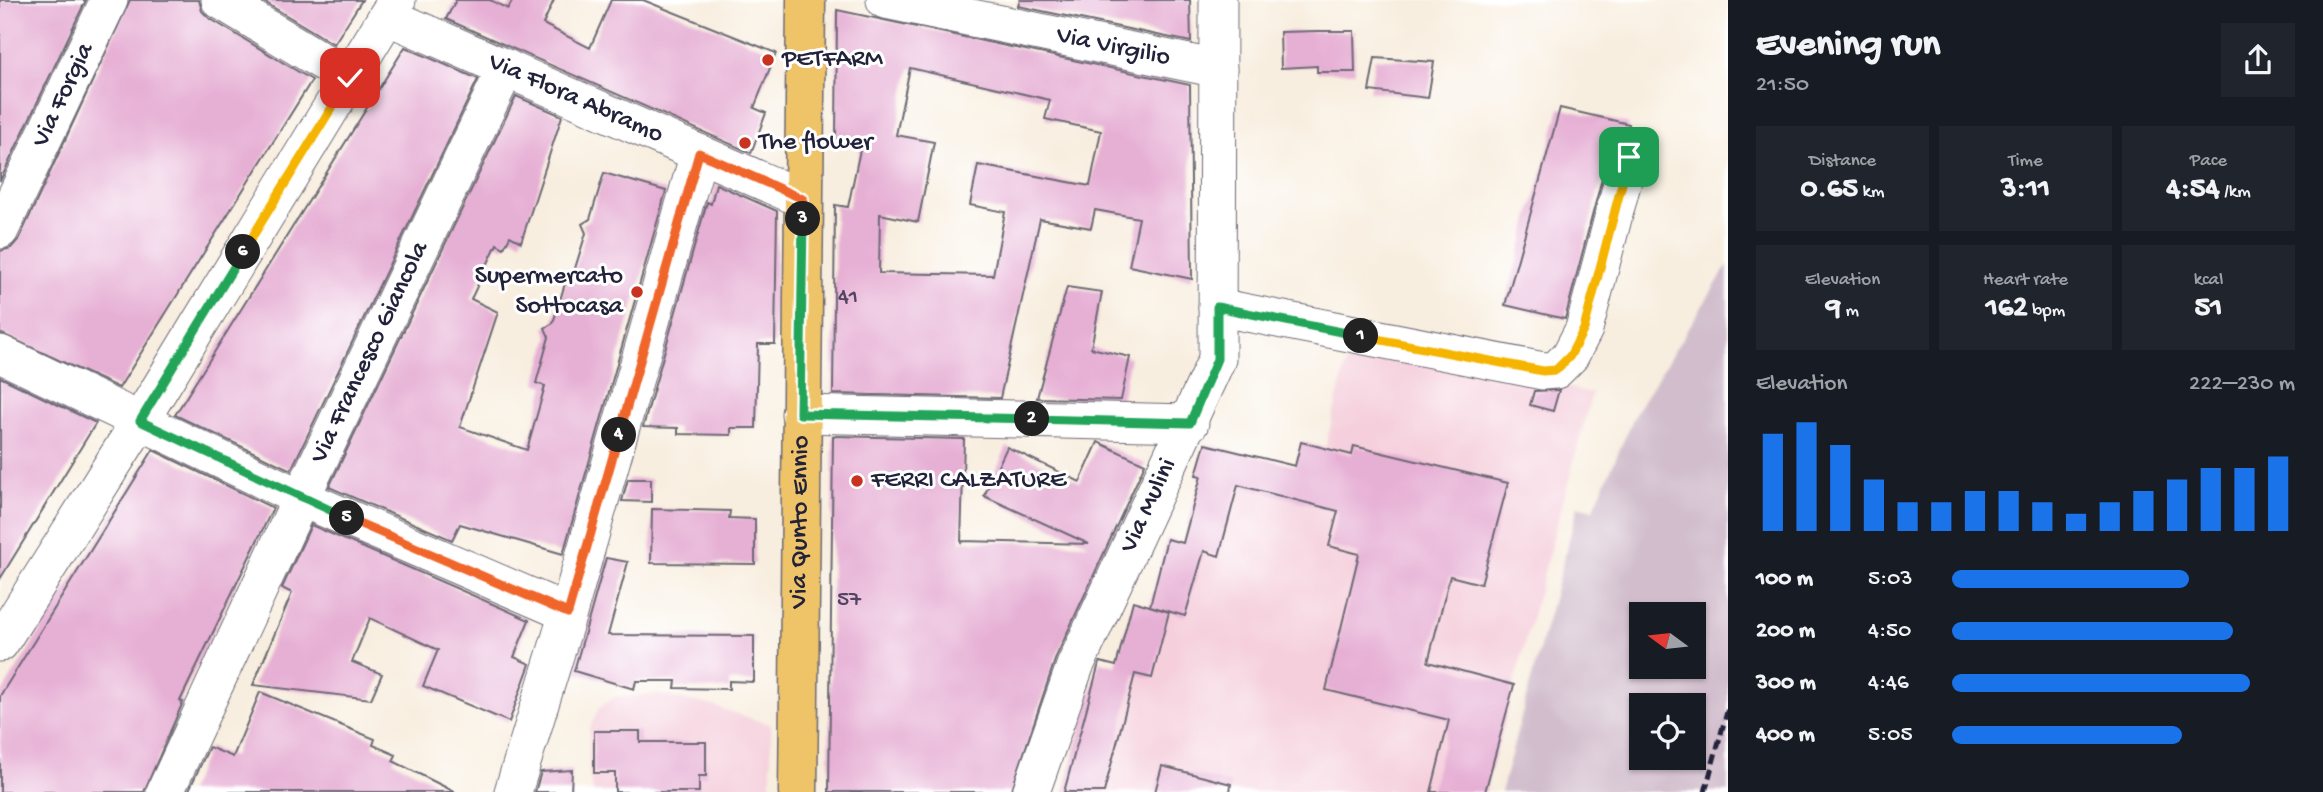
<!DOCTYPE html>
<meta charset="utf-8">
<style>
:root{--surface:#171b24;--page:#20242c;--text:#f1f3f6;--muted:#9ea1a6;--accent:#1a73e8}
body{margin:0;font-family:"Gochi Hand",sans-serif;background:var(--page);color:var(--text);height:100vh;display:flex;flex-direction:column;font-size:26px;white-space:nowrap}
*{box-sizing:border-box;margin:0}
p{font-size:23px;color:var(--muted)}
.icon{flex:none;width:38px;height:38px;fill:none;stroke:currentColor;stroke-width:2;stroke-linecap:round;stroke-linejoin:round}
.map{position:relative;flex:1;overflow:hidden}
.panel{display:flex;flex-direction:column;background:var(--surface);width:595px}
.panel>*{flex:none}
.needle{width:46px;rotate:285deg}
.tools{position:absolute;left:1629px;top:602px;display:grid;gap:14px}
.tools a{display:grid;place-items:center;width:77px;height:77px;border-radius:0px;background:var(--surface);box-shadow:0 2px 5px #0004;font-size:35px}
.pin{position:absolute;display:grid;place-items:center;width:60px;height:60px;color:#fff;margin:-30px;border-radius:14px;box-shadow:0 4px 10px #0006}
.km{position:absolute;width:35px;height:35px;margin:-18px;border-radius:50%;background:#222;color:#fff;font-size:19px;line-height:35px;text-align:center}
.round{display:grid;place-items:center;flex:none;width:74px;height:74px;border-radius:0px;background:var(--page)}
.summary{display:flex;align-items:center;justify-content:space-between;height:119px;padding:0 28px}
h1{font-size:38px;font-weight:700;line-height:52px}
.metrics{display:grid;grid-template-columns:repeat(3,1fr);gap:10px;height:119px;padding:7px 28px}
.metrics div{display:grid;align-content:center;border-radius:0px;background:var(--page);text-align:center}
.metrics b{font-size:30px;font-weight:700}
.metrics small{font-size:19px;font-weight:400}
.metrics p{font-size:19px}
.chart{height:196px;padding:14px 28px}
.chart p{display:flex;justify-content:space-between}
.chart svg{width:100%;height:126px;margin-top:7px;stroke:var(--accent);stroke-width:6}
ul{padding:0 28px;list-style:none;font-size:23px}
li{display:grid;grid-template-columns:112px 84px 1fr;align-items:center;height:52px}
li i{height:18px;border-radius:9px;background:var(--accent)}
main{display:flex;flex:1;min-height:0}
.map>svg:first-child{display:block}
</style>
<main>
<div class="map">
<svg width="1728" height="792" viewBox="0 0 1728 792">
<rect width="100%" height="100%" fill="#fff"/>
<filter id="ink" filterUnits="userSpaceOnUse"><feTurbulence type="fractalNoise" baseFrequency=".0143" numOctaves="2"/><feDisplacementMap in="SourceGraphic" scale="14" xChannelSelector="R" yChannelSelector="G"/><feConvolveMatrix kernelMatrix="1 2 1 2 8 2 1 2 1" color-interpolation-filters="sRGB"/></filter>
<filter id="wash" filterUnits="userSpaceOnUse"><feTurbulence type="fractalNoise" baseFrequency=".00686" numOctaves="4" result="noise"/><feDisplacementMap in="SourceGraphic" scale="28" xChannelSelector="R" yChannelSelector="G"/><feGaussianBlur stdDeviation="1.57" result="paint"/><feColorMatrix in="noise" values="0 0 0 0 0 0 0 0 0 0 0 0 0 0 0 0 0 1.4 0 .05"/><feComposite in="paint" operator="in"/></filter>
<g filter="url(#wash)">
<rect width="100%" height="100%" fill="#f8eedf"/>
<path fill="#f5cfdb" d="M1352,339L1592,393L1485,792H1064L1099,661L1116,666L1133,601L1150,606L1167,539L1183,543L1201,476L1196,475L1205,444L1319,472Z
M659,694L713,706L771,725V792H594L589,777V729L599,708L615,697Z"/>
<path fill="#d1bdcc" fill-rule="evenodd" d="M1728,265V792H1501L1578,506L1593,510L1637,410ZM1642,614H1694V667H1642ZM1642,705H1694V758H1642Z"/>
<g id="blocks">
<path fill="#e6afd4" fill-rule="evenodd" d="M0,0H86L0,181Z
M130,0H199L202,11L209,18L312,80L119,388L0,333V251L11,248L19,239Z
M261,0H362L334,44Z
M456,0H490L508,9L513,0H554L543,24L590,48L611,0H643L776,53L754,108L766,113L751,153L446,19Z
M1020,0H1190L1191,42L1018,6Z
M837,10L1190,85L1192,279L1129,266L1139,218L1095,210L1091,228L1040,219L1000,398L833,394L835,205L848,207L861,145L836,140ZM910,68L1050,100L1045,119L1101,131L1090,186L978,165L970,205L1005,212L993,275L879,273L880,214L918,222L934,142L896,135Z
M1318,31H1354L1355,72H1317V66L1281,68L1280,32Z
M405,47L478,79L291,470L175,415Z
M1375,58L1434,62L1428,98L1369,91Z
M516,96L562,116L521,242L510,236L504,248L497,244L471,299L498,312L460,427L527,450L545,386L536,383L549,337L545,328L553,323L567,277L572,278L586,233L582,224L590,219L604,173L666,191L563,554L460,524L452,540L329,487Z
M1560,108L1629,124L1626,137L1615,142L1609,152L1565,319L1505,305Z
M716,184L777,211L775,344H758L756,428H731V435L678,434V428L643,427L707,202L711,204Z
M1067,287L1102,292L1091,348L1130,357L1121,400L1037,398Z
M0,377L96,423L0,579Z
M1559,390L1553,411L1530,405L1534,391Z
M833,436L964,439L961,544L962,541L1089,544L984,496L1007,447L1080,482L1098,442L1145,464L1056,657L1011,792H829Z
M1301,442L1352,455L1354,446L1508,483L1481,584L1450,576L1428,662L1514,685L1485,792H1431L1449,720L1326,690L1359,554L1329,546L1338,511L1238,485L1219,556L1204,551L1185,616L1150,606L1167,539L1183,543L1201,476L1196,475L1205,444L1295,466Z
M153,450L273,508L180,701L183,702L144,792H0V696Z
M628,479H651V502L622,501Z
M652,509L730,511L729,518L755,519V564L651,563Z
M311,525L529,620L514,657L530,664L509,722L423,686L438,650L370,618L352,662L382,674L371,699L253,685L292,593L282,588Z
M606,558L628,562L608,635L754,636V682L729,681V689L675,688L676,681H636L634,689L574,671Z
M1133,601L1169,612L1152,678L1135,674L1104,792H1064L1098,667L1100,662L1116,666Z
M260,692L375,739L373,745L396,755L393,761L455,792H188L209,747L233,757Z
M594,731H640V742H706V776H699V792H615V773H594Z
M1162,766L1231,784L1230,792H1155Z
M572,770L571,792H535L541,772Z"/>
</g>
</g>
<g filter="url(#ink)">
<use href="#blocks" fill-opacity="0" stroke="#6d6974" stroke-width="2"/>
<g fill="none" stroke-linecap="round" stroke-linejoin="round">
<g stroke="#6d6974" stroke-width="39">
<g id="minor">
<path d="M220,0L350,78"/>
<path id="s1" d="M885,0L1218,69"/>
<path id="s2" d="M387,16L803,199"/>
<path id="s3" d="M0,230L109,0"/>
<path d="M1217,307L1543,371L1556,370L1570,356L1584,329L1629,157"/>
<path d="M0,354L301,498L568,613"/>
<path d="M800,414L1190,423"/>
<path d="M0,643L140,421L397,0"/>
<path id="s4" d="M165,792L301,498L506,68"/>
<path d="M513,792L568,613L699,153"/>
<path id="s5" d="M1031,792L1075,666L1217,359L1218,0"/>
</g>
</g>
<g stroke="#6d6974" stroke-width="41">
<g id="major">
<path id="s6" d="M798,792L806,0"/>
</g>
</g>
<use href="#minor" stroke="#fff" stroke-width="37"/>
<use href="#major" stroke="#efc469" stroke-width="38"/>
<path stroke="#22223b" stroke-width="5" stroke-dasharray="10 5" stroke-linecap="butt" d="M1705,792L1728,708"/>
</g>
</g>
<g fill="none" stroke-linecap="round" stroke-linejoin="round" filter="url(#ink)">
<g stroke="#fff" stroke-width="14">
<path id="split-1" d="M1361,336L1543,371L1556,370L1570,356L1584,329L1629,157"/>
</g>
<g stroke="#fff" stroke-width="14">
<path id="split-2" d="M1032,419L1190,423L1217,359V307L1361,336"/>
</g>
<g stroke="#fff" stroke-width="14">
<path id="split-3" d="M803,219L800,414L1032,419"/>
</g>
<g stroke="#fff" stroke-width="14">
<path id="split-4" d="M619,435L699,153L803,199V219"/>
</g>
<g stroke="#fff" stroke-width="14">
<path id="split-5" d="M347,518L568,613L619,435"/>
</g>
<g stroke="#fff" stroke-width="14">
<path id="split-6" d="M243,252L140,421L347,518"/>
</g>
<g stroke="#fff" stroke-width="14">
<path id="split-7" d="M243,252L350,78"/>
</g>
<use href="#split-1" stroke="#f5b400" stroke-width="9"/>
<use href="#split-2" stroke="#22a559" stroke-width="9"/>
<use href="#split-3" stroke="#22a559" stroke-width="9"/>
<use href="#split-4" stroke="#f0652b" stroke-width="9"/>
<use href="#split-5" stroke="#f0652b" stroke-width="9"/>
<use href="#split-6" stroke="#22a559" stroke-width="9"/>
<use href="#split-7" stroke="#f5b400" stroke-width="9"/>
</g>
<g fill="#c8321e" stroke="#fff" stroke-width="2.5">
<circle cx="768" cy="60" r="7"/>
<circle cx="745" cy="143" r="7"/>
<circle cx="637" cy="292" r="7"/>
<circle cx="857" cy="481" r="7"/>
</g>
<g text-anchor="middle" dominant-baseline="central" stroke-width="6" stroke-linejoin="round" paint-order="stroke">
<g font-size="23" fill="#534561">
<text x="848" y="297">41</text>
<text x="849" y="600">57</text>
</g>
<g font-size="26" fill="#22223b" stroke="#fff">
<text stroke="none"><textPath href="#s1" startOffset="233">Via Virgilio</textPath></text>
<text stroke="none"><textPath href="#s3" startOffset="149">Via Forgia</textPath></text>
<text stroke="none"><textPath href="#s2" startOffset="206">Via Flora Abramo</textPath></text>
<text stroke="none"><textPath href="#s4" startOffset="485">Via Francesco Giancola</textPath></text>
<text stroke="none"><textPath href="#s5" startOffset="310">Via Mulini</textPath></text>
<text stroke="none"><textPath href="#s6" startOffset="270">Via Qunto Ennio</textPath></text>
</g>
<g font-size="26" fill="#22223b" stroke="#fff" text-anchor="start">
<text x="782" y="60">PETFARM</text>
<text x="759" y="143">The flower</text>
<text x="623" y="277" text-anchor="end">Supermercato<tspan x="623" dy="30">Sottocasa</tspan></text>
<text x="871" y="481">FERRI CALZATURE</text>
</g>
</g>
</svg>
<div class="tools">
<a><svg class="needle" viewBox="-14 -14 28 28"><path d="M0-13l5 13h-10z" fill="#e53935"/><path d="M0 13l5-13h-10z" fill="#9ea1a6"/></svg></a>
<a><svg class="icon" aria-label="locate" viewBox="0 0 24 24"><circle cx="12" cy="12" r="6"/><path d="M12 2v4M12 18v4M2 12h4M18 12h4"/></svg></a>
</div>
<div class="pin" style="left:1629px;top:157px;background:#1e9e55"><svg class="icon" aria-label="arrive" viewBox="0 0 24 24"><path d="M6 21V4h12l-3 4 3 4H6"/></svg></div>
<div class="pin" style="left:350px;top:78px;background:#d93025"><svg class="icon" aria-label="check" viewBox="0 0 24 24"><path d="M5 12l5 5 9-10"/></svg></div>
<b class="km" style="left:1361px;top:336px">1</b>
<b class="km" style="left:1032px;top:419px">2</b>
<b class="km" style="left:803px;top:219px">3</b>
<b class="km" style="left:619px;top:435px">4</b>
<b class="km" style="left:347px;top:518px">5</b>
<b class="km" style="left:243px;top:252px">6</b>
</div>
<section class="panel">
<div class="summary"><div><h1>Evening run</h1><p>21:50</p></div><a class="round"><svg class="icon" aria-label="share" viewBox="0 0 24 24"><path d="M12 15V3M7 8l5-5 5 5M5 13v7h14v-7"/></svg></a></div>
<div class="metrics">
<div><p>Distance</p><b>0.65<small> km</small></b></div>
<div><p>Time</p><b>3:11</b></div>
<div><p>Pace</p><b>4:54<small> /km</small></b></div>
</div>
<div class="metrics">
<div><p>Elevation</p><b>9<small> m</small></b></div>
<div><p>Heart rate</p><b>162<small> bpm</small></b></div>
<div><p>kcal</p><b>51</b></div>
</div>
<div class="chart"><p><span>Elevation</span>222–230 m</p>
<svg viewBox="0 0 160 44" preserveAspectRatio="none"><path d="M5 44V10M15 44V6M25 44V14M35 44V26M45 44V34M55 44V34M65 44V30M75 44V30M85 44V34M95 44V38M105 44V34M115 44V30M125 44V26M135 44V22M145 44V22M155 44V18"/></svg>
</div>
<ul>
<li><b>100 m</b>5:03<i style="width:69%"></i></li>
<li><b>200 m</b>4:50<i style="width:82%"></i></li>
<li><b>300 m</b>4:46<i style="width:87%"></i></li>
<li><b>400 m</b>5:05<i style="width:67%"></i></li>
</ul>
</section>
</main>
